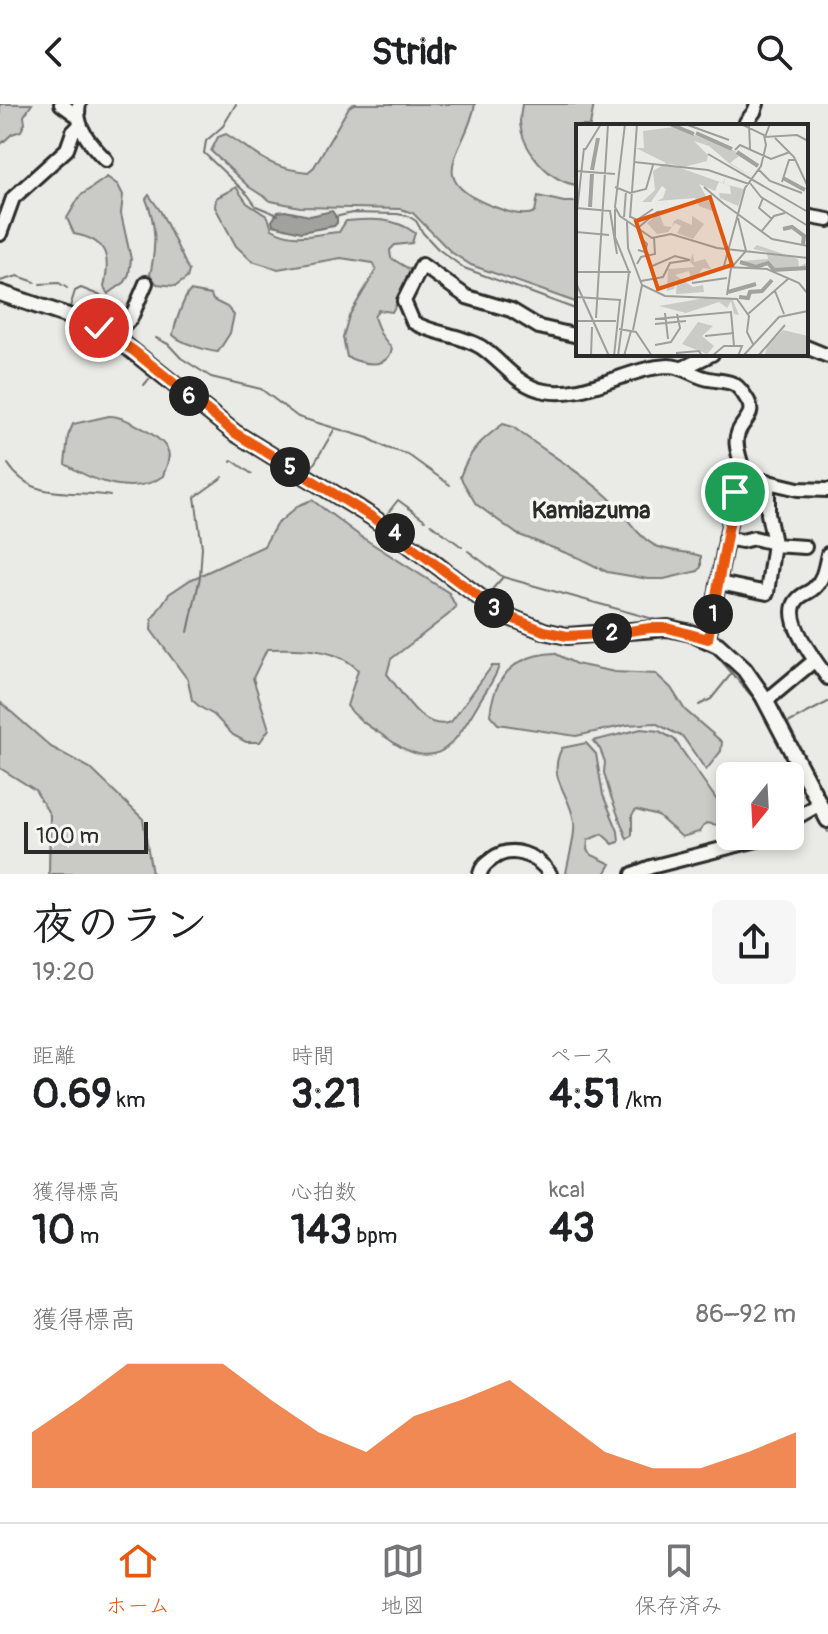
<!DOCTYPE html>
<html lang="ja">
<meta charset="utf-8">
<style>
:root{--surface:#fff;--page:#f6f6f6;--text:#202124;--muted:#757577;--line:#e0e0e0;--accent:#ea580c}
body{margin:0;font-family:Pangolin,"Klee One",sans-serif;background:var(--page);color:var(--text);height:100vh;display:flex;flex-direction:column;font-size:30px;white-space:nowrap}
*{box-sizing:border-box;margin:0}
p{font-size:26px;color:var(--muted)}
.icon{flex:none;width:44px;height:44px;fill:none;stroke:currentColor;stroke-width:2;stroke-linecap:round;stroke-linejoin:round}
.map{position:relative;height:770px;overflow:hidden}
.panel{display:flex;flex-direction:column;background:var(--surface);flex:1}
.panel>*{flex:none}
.needle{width:52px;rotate:198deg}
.controls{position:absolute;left:716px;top:658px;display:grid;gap:16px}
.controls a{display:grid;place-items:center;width:88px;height:88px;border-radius:12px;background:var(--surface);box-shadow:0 4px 12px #0003;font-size:40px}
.scale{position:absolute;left:24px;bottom:20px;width:124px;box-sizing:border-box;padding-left:8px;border:4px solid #2b2b2b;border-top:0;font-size:22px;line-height:28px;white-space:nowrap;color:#2b2b2b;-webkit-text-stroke:6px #f6f6f2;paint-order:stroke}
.pin{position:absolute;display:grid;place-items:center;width:68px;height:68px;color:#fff;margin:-34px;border:4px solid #fff;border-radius:50%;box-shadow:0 2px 8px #0007}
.km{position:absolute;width:40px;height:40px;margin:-20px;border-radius:50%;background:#222;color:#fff;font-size:22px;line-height:40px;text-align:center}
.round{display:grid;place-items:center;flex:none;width:84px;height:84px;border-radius:12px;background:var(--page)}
.summary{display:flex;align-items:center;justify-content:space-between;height:136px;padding:0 32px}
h1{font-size:44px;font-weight:700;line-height:60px}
.figures{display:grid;grid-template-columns:repeat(3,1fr);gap:12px;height:136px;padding:8px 32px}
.figures div{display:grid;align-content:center}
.figures b{font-size:40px;font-weight:700}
.figures small{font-size:22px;font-weight:400}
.figures p{font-size:22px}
.chart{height:224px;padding:16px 32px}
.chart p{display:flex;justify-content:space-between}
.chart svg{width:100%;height:144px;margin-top:8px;fill:var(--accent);opacity:.7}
header{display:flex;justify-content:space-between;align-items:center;height:104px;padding:0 32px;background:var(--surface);font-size:36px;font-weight:700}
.tab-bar{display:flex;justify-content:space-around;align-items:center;height:112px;border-top:2px solid var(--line);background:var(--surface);font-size:22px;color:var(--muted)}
.tab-bar a{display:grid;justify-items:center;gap:4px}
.tab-bar .current{color:var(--accent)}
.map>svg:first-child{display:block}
</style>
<header><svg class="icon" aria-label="back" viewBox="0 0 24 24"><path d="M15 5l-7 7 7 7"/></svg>Stridr<svg class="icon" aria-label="search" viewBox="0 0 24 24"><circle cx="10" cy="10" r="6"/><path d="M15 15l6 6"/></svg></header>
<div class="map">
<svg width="828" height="770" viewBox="0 0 828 770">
<rect width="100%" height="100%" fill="#eaeae6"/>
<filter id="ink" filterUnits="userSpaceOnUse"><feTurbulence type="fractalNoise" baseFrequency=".0125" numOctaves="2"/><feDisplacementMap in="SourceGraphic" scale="16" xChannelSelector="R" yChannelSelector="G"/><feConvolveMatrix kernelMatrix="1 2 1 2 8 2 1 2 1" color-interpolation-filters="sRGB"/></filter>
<g filter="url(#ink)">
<path fill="#cacac7" stroke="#7a7a79" stroke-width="2" d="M0,0H32L24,12L25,19L21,27L12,30L0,41Z
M354,0H475C467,48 420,74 492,102C506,107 522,114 535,108L538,92L564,98H578V199L471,161L451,148L413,109L401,105L300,103L271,97L249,83L211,47L218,33L226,30C259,50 266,64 308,68L314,63L349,3Z
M522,0H594L590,22H578V81C551,79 523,47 520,19C520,13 521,6 522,0Z
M107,73L118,81L123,91L121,110L131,155L129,170L125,178L108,190L104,183C111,152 107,136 74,130L67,114L80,92Z
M236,83L247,99L268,113L272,125C294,138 315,130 339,128L346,117C371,115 394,113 415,129L412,139L395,141L390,146L391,154L409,165L412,172L392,208L378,206L374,213L380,229L392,245C387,266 363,260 347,253L343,233L349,212L376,166L373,159L341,154L278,165L252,157L236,142L215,103L216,94Z
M149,91L161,108L189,167L187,174L176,182L157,180L150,171C156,144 157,121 146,95Z
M190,187L211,191L213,196L227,203L234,211L230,229L218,248C207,247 181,239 173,231C174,222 184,193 190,187Z
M109,312C123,311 163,333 168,347C171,355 165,365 163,372C134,393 92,377 65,360L68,332L73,320Z
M503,320L513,323C544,347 578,366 607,392C624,407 634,430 654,441C668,448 686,447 701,452V463L698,467L664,475H648L607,468L579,454L517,430L476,400L460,373C469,347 481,336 503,320Z
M312,396L360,432L449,489L456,503L448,511L391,555L387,570C403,589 423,629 451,618L492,562H499C495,576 485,587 478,600C455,639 438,671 390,636C374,625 359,618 347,602L358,566C337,543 296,544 267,545L253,574L269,625L260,638H246L233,631L214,611L200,603L192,596L188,576L151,526L152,515L169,490L190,476L264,442L276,421L299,401Z
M554,549L576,560L615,568L656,570L671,584L685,606L722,638L721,647L706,666L683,633L655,619L627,621L576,632L498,620L490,611C494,572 515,551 554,549Z
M0,598L51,643L90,664L143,715L152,770H49L50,711L35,686L0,664Z
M641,625L659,627L674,635L728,712L725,718L718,721L706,719L699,728L682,733L658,712L636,706L632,711V731L627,735L610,690L604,669L605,658L600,645L593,637Z
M586,639L596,650L603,691L618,727L619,738L613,740L602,730L588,736L587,746L592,751L611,760L605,770H566C568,754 576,734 574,718C570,688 546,675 562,644Z"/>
<path fill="#a1a19e" stroke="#727270" stroke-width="2" d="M285,107L310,112L332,107L337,114V119L334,122L301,128L273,121L272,117L278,108Z"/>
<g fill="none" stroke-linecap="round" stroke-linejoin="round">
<path stroke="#727270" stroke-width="2" d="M236,0L223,22L206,37L204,49L248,91L256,102L278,111
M335,113L352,109L397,110L408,112L416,117L423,129L438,145L464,164L578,206
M0,177L18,172L35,178
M40,180L59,179L67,184
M69,206L75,187L81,184L106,194L118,208
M156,234L168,240L181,254L211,273L261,285L298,313L368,334L387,344L407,350L450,381
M174,271L226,313L272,343
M144,281L149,275
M288,355L363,396L414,432
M231,358L232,356L252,370
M8,360C33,398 71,385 110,392
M311,365L334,326
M387,410L398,396L425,416
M431,420L462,443
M420,436L449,459
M468,447L503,473L664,518
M456,464L489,489L503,473
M634,520L656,518
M787,525L794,533
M188,528L200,473L202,443L195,393L223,373
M711,545L762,604
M699,601L711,595L732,569
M818,680L786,620L828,598
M824,720L828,728"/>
<g stroke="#2b2b2b" stroke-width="18">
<path id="minor" d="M61,0L76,11
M79,0C74,22 91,41 106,56
M746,18L754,8L757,0
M806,112L828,116
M0,130L13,94L67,45L73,28L80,21
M578,232L539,223L511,206L467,193L422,161L404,197L413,218C432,230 459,230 481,243C503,258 517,282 545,287C586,295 628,263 669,262C684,262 695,273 709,275C731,279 735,275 748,297C756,311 742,317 738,329C733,341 742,358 744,371
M113,233L131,214L146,179
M806,243L828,252
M683,264L712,250
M726,434L742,437L754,434L774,439
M773,441L805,443
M828,450C825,463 824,475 814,484C809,489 802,490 798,495C780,513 816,558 828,574
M719,479L767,489L774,439L768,410V377
M708,535L735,388L743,372L798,385L828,386
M766,597L815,556
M790,717L820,700
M480,770C482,762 486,760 492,755C512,740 537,751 550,770
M633,770L651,763L757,736L764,732"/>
</g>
<g stroke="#2b2b2b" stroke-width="20">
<path id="major" d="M0,189L71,213L120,237L235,329L372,413L502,510L544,527L567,532L668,524L691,529L718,541L744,565L763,592L828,716"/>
</g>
<use href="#minor" stroke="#f6f6f2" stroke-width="12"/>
<use href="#major" stroke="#f6f6f2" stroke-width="14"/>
</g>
</g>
<g fill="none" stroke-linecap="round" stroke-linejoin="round" filter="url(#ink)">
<g stroke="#fff" stroke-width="16">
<path id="route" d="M99,224L134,247L235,329L372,413L502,510L544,527L567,532L616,529L650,524H668L708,535L735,388"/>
</g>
<use href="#route" stroke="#ea580c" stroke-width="10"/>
</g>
<g text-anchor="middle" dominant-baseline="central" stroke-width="7" stroke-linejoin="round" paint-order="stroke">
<g font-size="24" font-weight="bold" fill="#2b2b2b" stroke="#f6f6f2">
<text x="591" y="406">Kamiazuma</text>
</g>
</g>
<g transform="translate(576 20)">
<rect width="232" height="232" fill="#eaeae6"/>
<path d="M98,3L157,26L181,42L163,32L154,39L178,54L154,40L133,22L118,17L132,31L131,37L108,43L90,39L147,59L149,53L148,60L168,65L162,82L144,74L143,69L155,70L154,62L143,58L139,67L123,60L139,88L123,82L119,74L81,77L87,74L90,65L86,62L75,78H66L79,66L77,47L90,39L60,24H68L67,7ZM83,89L88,102L96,103L98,97L102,95L116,101V92L128,100L117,115L101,109L105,102L99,99L92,108L81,110L71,99ZM181,121L222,135L223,143L232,138V144L198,146L193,139L180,143L165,137L192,135L191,128L177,125ZM117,129L118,138L129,135L135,145L127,144L116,158L113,147L99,151L117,163L127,161L128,168L100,170L101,154L98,165L91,167L92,145L119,143L114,138ZM129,174H156L163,191L158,190L155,177L151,184L143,178L110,189L83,182ZM122,198L137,202L126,212L138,222L131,230L106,220ZM207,206L232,212V232H189L191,222Z" fill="#cacac7"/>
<path fill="none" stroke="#a1a19e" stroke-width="4" d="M94,0L118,10M120,9L156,25M161,28L182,42M16,46L22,14M207,54L229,66M14,83L16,50M207,105L216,103L228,112L227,120M164,138L180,143L192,139L198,146L232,144M152,168L180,160M163,173L172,174L174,168L186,167L196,156"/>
<path fill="none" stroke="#9e9e9b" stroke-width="2" d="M49,0L39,83L44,92L76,114L95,110L141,124L232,134M109,0L153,16M173,0L174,25M194,0L189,13L221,11L232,17M199,14L218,33L232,63M9,26L25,0M159,26L164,21L195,35L214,28M132,30L232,88M58,38L132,46L173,60M183,46L194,57L226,69M0,47L39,50M206,58L213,36H219M174,59L185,73L232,102M39,63L54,69L70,65L77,41M128,63L148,80M187,74L183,84L196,95M148,80L196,115L232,122M0,84L34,87L41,130M39,85V113L53,148L42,232M48,93L50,67M55,93L61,96L77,85M54,94L61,0M0,96L8,24M51,98L52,124L66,161L89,172L161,175L173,192L171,208L177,220M63,103L81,88L91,87M0,108L33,111M185,108L198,92L209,89M62,126L69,128L71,120L64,113M61,140L65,133L79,130L78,114M148,142L169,64L185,42L190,21L188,11L165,0M149,143L191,145L223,159L232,170M0,148H55M65,157L87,153L94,139L114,136L99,132L74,143M0,159L33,232M116,159L151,154M199,167L208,190M151,171L155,144L170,127L162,94M0,173L44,176L38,232M89,189L92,215M172,190L212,155M20,194L32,0M79,195L155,188L158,222M0,197H40M79,200L110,197M43,205L60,208L76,232M57,206L66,161M129,212L158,209M79,221L95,218L104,204L101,190M100,229L123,227L126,232M15,232L16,203M48,232L55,207M136,232L148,222H166L162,232M167,232L203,193L232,187M182,232L209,201"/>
<path fill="#df570e" fill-opacity="0.15" stroke="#df570e" stroke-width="4" d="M134,73L156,141L82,165L60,97Z"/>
<rect width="232" height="232" fill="none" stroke="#2b2b2b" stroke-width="4"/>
</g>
</svg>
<div class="controls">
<a><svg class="needle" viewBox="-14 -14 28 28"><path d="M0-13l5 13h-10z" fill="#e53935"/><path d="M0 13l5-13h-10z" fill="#757577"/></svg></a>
</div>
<div class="scale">100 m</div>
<div class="pin" style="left:735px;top:388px;background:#1e9e55"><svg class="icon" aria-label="arrive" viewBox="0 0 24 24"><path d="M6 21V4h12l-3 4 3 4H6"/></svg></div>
<div class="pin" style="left:99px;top:224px;background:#d93025"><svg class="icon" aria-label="check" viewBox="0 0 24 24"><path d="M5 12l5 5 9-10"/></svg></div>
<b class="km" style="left:713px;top:510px">1</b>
<b class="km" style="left:612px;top:529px">2</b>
<b class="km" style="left:494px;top:504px">3</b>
<b class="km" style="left:395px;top:429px">4</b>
<b class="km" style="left:290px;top:363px">5</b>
<b class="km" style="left:189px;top:292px">6</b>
</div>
<section class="panel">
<div class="summary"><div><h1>夜のラン</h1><p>19:20</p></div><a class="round"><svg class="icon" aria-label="share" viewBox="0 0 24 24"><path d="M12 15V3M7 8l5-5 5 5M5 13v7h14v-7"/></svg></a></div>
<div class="figures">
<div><p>距離</p><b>0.69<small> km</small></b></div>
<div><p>時間</p><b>3:21</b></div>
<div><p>ペース</p><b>4:51<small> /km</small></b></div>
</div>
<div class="figures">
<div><p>獲得標高</p><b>10<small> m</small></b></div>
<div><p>心拍数</p><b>143<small> bpm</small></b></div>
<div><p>kcal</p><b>43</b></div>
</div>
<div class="chart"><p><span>獲得標高</span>86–92 m</p>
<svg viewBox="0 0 160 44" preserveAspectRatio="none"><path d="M0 44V27L10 17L20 6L30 6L40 6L50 17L60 27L70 33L80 22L90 17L100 11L110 22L120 33L130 38L140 38L150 33L160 27V44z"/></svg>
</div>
</section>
<nav class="tab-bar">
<a class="current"><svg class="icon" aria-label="home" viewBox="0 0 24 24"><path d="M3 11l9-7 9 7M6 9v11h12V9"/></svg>ホーム</a>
<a><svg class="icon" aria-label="map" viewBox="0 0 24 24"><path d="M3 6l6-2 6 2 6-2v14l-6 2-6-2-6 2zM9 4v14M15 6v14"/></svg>地図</a>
<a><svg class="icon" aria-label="saved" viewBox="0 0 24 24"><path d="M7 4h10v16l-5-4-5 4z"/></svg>保存済み</a>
</nav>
